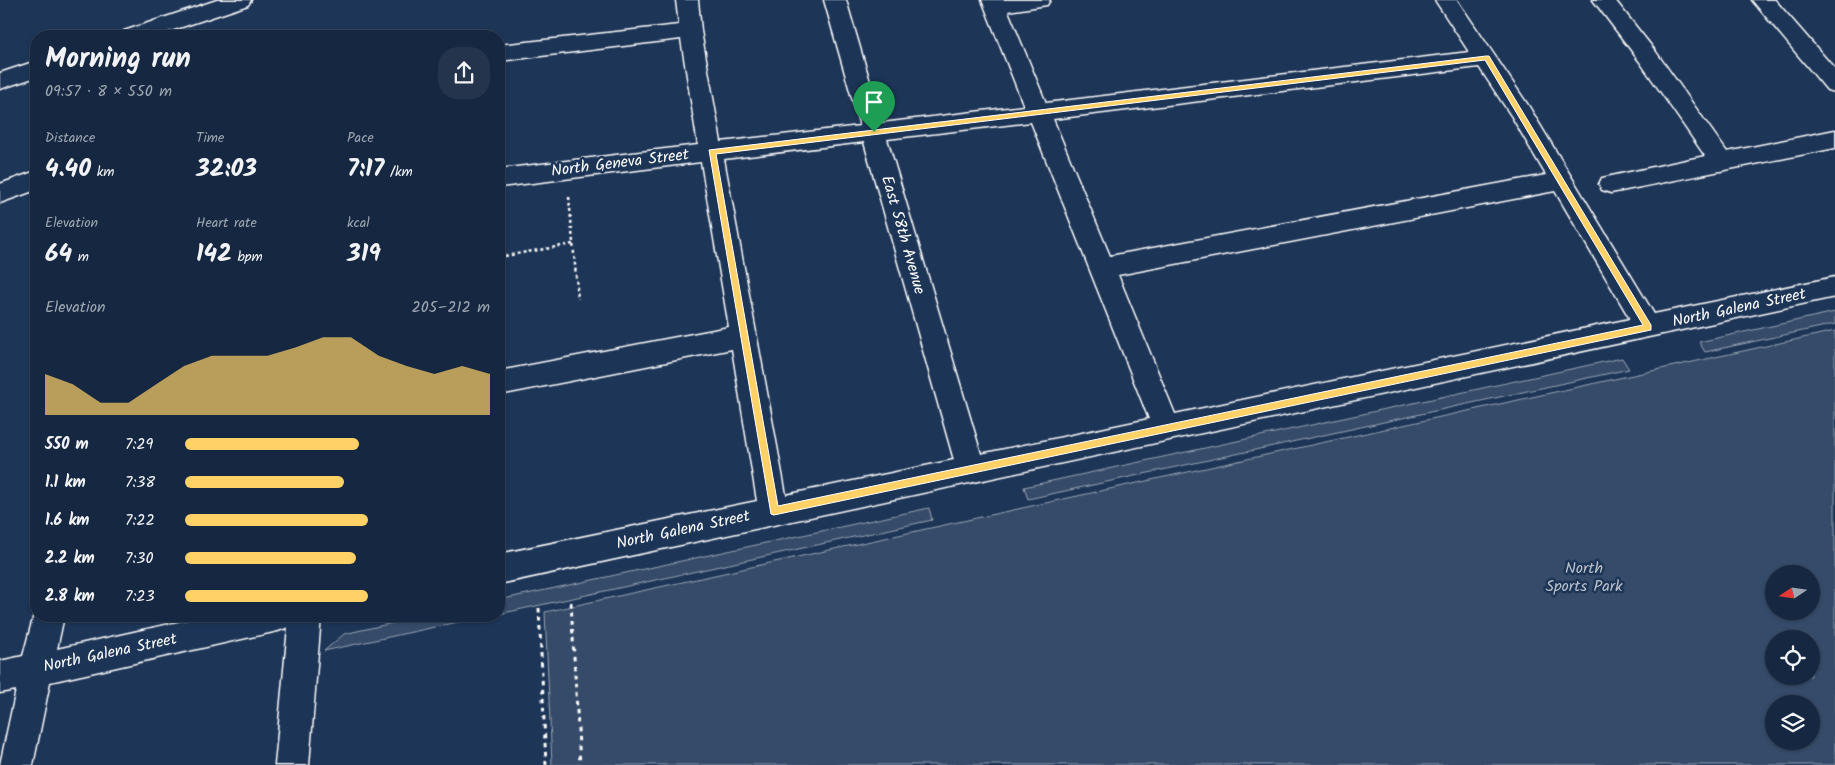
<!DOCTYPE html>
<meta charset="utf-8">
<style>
:root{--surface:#162841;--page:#23344c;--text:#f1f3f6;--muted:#9ea6b1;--line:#35445a;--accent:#ffd166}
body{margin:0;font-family:Kalam,sans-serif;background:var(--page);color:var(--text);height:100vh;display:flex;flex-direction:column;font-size:19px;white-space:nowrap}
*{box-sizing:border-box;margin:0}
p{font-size:16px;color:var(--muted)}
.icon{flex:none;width:28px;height:28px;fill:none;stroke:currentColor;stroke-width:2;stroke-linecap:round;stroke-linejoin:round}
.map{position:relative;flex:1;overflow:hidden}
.drawer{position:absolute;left:30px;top:30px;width:475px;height:592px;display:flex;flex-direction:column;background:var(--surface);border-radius:20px;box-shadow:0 1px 4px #0004,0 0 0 1px var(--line)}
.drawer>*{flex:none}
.needle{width:32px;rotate:257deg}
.tools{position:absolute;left:1765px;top:565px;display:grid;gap:10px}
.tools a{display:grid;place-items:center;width:55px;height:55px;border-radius:50%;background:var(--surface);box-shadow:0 1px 4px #0004,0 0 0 1px var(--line);font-size:25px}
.pin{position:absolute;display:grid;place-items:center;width:42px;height:42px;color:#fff;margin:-51px -21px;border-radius:50% 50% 50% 0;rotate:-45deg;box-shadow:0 0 5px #0007}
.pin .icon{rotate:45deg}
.round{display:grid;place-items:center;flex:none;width:52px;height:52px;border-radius:20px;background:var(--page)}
.headline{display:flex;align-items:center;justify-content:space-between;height:85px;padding:0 15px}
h1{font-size:28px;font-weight:600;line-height:38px}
.figures{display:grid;grid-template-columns:repeat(3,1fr);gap:8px;height:85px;padding:5px 15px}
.figures div{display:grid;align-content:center}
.figures b{font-size:25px;font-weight:600}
.figures small{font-size:14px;font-weight:400}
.figures p{font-size:14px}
.chart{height:140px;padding:10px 15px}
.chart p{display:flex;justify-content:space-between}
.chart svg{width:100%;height:90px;margin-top:5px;fill:var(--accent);opacity:.7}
ul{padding:0 15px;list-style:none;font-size:16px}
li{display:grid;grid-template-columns:80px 60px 1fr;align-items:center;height:38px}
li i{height:12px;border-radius:6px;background:var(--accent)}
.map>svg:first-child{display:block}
</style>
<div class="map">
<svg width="1835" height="765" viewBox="0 0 1835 765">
<rect width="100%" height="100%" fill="#1d3557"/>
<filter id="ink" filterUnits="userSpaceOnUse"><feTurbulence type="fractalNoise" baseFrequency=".02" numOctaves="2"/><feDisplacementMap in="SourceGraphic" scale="10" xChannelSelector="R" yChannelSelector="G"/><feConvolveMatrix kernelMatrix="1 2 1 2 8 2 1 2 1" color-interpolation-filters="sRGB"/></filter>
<g filter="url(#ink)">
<path fill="#364b69" stroke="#9aa5b4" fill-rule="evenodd" d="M1835,312V324L1705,352L1699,342Z
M1835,331V765H552L545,612ZM1774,574H1811V611H1774ZM1774,639H1811V676H1774ZM1774,704H1811V741H1774Z
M1622,358L1629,369L1028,499L1024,487Z
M929,508L932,520L499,614V600Z
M424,616H486L324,651L344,634Z"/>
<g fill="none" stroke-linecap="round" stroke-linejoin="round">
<g stroke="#fff" stroke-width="3">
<path id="minor" d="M217,0H251L248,5L155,36H121L124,31Z
M676,0H698L701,31L721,142L860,126L824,0H846L882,123L1024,106L982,0H1050L1047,5L1008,11L1046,103L1469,52L1435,0H1457L1528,105L1654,314L1835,277V297L499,584V554L757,501L732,349L499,395V371L729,327L701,162L499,187V169L698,145L681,39L499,61V45L679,25ZM1479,67L1512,117L1546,175L1110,256L1053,119ZM1031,122L1149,419L981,454L887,139ZM864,142L954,460L786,495L724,159ZM1555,191L1630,319L1175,414L1118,275Z
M1593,0H1615L1656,52L1727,152L1835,130V148L1611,193L1602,190L1599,184L1602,178L1705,156L1640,62Z
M1752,0H1775L1835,69V92L1827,90Z
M36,61V77L0,89V73Z
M36,171V190L0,203V184Z
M36,607V616H64L57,649L206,616H321L309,765H275L288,627L278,631L50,682L33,765H0L16,690L0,693V661L23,656Z"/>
</g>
<path stroke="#fff" stroke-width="2.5" stroke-dasharray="3 3" stroke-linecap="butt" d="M569,197L578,299
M499,257L573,244"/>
<path stroke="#fff" stroke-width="3" stroke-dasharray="4.5 4.5" stroke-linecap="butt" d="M571,602L580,765
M539,608L546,765"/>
<use href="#minor" fill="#1d3557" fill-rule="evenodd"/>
</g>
</g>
<path fill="#ffd166" stroke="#fff" fill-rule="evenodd" d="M1486,56H1489L1651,325V330L774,515L771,514L709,150ZM1485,60L1643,325L778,506L716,154Z"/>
<g text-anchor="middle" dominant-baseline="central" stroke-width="5" stroke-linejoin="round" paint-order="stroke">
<g font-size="16" fill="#fff" stroke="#1d3557">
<text transform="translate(620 163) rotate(-7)">North Geneva Street</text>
<text transform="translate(903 235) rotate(74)">East 58th Avenue</text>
<text transform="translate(1739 308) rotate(-12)">North Galena Street</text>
<text transform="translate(683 530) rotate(-12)">North Galena Street</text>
<text transform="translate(110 653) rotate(-12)">North Galena Street</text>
</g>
<g font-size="16" fill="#b9c0ca" stroke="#1d3557">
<text x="1584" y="568">North<tspan x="1584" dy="18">Sports Park</tspan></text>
</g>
</g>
</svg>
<div class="tools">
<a><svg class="needle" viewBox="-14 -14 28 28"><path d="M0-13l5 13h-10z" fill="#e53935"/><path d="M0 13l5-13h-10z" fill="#9ea6b1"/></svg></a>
<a><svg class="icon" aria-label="locate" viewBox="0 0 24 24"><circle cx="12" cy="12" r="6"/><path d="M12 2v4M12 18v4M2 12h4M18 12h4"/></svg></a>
<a><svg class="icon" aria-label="layers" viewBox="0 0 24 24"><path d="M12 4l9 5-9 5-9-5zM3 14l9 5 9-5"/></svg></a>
</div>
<div class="pin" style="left:874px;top:132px;background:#1e9e55"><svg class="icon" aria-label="arrive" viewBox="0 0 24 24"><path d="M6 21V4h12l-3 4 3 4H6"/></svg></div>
<section class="drawer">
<div class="headline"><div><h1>Morning run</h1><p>09:57 · 8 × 550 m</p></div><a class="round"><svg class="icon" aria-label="share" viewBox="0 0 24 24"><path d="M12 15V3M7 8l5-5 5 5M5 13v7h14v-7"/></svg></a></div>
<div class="figures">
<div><p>Distance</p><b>4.40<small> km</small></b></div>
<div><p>Time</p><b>32:03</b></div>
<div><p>Pace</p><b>7:17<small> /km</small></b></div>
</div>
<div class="figures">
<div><p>Elevation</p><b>64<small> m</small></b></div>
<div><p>Heart rate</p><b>142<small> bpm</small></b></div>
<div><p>kcal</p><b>319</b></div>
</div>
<div class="chart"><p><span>Elevation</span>205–212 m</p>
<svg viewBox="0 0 160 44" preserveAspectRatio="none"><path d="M0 44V24L10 29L20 38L30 38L40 29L50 20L60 15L70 15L80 15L90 11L100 6L110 6L120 15L130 20L140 24L150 20L160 24V44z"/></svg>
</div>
<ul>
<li><b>550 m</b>7:29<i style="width:57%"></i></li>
<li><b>1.1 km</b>7:38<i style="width:52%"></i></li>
<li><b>1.6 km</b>7:22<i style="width:60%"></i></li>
<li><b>2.2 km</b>7:30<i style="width:56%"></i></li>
<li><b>2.8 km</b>7:23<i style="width:60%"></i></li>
</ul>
</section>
</div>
